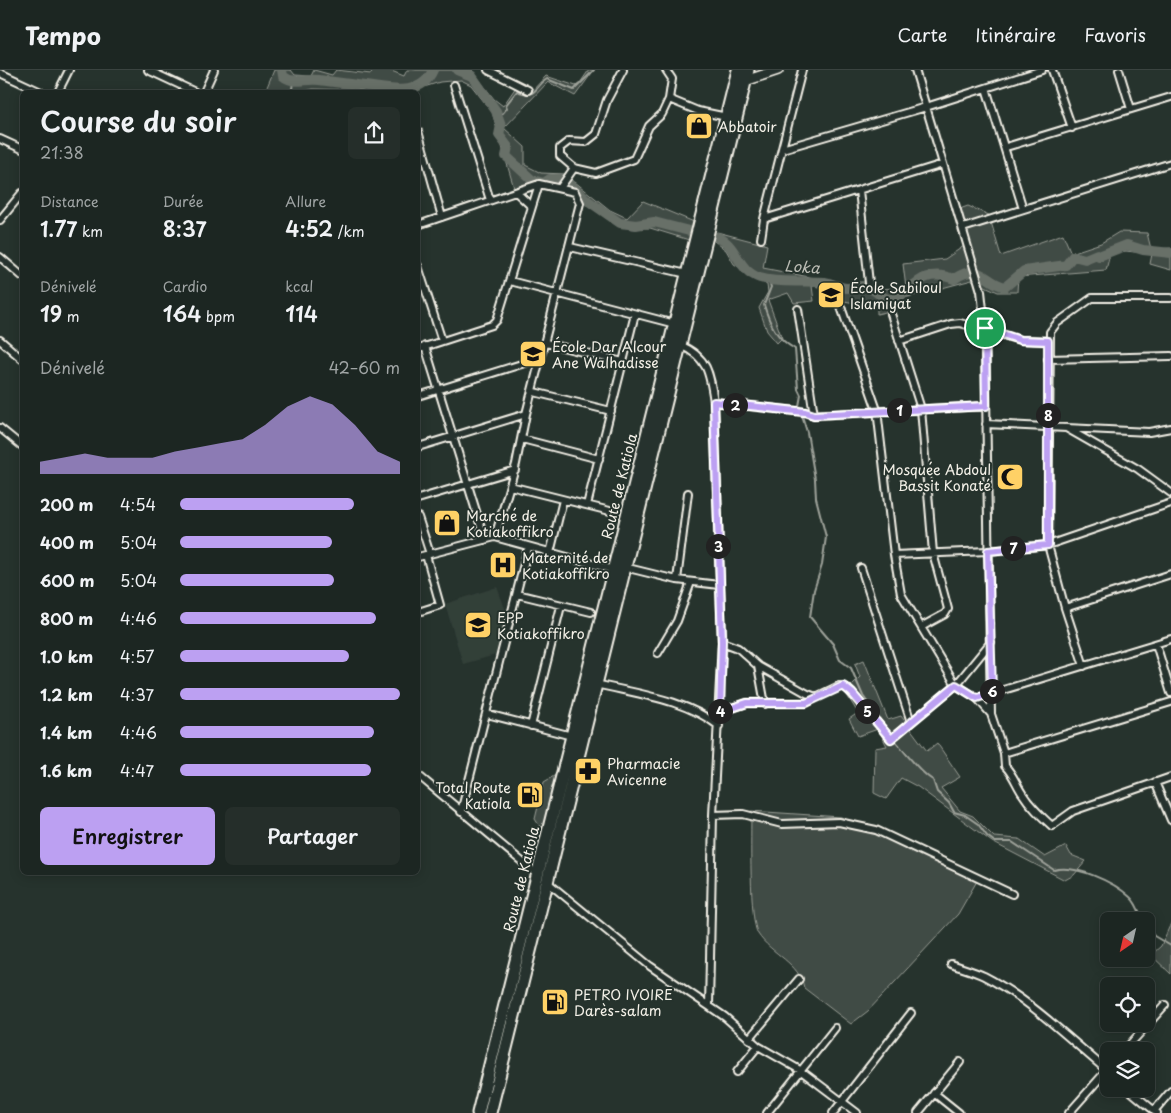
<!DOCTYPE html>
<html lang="fr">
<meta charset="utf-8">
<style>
:root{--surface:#1c2622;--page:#252e2a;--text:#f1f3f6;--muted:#a0a5a5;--line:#3a4340;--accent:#bca0f2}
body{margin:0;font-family:"Playpen Sans",sans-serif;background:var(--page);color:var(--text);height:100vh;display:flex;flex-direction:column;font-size:19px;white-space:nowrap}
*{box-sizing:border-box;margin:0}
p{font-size:16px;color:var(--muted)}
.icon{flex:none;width:28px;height:28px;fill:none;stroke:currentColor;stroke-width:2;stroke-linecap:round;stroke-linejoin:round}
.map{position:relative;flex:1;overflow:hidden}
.panel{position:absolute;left:20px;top:20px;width:400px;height:785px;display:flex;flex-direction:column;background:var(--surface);border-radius:8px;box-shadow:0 2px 12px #0003,0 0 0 1px var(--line)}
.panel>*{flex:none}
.needle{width:32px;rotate:214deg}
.buttons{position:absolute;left:1100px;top:842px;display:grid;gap:10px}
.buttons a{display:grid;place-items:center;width:55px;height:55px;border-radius:8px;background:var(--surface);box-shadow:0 2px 12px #0003,0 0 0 1px var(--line);font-size:25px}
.pin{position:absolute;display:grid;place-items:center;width:42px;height:42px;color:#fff;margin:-21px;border:2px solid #fff;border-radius:50%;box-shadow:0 1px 5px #0007}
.km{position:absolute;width:25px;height:25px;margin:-12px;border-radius:50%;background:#222;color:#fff;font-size:14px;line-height:25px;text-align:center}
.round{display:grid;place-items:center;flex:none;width:52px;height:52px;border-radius:8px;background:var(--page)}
.summary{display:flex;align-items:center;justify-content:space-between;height:85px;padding:0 20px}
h1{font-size:28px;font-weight:600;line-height:38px}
.metrics{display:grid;grid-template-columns:repeat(3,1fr);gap:8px;height:85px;padding:5px 20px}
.metrics div{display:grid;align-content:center}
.metrics b{font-size:21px;font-weight:600}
.metrics small{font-size:14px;font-weight:400}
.metrics p{font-size:14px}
.chart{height:140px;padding:10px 20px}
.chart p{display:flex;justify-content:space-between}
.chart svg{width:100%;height:90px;margin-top:5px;fill:var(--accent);opacity:.7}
.primary-button{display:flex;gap:10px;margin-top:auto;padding:10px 20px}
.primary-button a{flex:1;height:58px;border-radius:8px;background:var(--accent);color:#111;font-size:20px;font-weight:600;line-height:58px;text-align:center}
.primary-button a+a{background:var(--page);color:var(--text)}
ul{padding:0 20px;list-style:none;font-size:16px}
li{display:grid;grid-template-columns:80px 60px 1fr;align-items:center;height:38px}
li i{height:12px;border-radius:6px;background:var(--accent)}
header{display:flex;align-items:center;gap:30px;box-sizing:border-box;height:70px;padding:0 25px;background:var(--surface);border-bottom:1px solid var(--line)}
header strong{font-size:24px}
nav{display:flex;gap:28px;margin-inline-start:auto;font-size:18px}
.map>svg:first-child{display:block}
</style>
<header>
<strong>Tempo</strong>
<nav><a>Carte</a><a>Itinéraire</a><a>Favoris</a></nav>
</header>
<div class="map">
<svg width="1171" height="1043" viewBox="0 0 1171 1043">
<rect width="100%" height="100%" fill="#26332d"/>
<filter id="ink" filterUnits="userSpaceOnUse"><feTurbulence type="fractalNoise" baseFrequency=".02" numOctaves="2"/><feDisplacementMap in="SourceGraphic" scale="10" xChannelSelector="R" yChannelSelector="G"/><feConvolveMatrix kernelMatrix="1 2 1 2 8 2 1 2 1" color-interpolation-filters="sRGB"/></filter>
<g filter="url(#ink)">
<path fill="#333f39" d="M497,517L509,549L499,584L463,594L445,534Z"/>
<path fill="#414b45" stroke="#9a9e96" d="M274,0H291L295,5L311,6L314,0L332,5L336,0L371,4L372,0H389L404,6L407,0H472L494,29L503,36L516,17L531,22L546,6L576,16L580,13L589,0H594L575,26L548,12L504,58L525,77V95L541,103L565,104L610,140L627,148L643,131L694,152L689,170L650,158H634L607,149L572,119L542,112L514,118L492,42L471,15L461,10L440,12L408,22L313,19L302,22H265Z
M968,136L989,145L1001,186L1063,164L1071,183L1101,173L1119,162L1147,163L1151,179L1171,178V200L1150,194L1152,184L1126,181L1110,184L1106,200L1018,207L1017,222H998L972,210L897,230L898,239L877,244V237L844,231L841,220L812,216L814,231L794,233L788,223L768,230L782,268L777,273L767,261L759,238L768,222L767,215L734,194L726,180L714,171L717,162L767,175L763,198L871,219L906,218L903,194L945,189L964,176L954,141Z
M864,590L888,650L901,646L927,681L937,673L960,707L941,718L960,741L973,746L994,767L1019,769L1045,787L1066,776L1071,785L1086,791L1074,805L1065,810L992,772L918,717L901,708L886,729L874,723L875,678L887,676L878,659L858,666L849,649L858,643L845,622L860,607L855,594Z
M559,703L544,763L535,749L544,712Z
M751,741L841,747L977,811L958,844L868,941L851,954L804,918C800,893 771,884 758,864C749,850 751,763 751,741Z
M1171,853V904L1151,885L1161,876Z"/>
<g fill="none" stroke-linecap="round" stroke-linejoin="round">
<path stroke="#9fa39b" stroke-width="2" d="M287,22L292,19L293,12
M498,44L503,43L507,38L506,35L517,21C538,29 533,17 547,9L574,20L594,0
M768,209L771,217L764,235C770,255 777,269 795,279L798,319L801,325L799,336L807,362L815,409L816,428L826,467L822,495L814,520L810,547L833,574L840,590L851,598L863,626L888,661
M894,669C903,680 921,704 933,710L937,722L949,733L954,742L965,745L978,754L987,766L995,772H1012L1054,800C1075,794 1114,812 1130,827C1137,833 1140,844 1143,851
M1146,857L1154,866L1171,876"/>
<path stroke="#676f68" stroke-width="10" d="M282,0L283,6C294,15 306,8 319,10C334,12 349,14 365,16C389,19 421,28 433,0
M457,0L472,6L496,41L501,55L499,65L508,77L506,86L532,110L544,113L550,109H564L587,130L620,153L636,155L654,152L693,162
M717,167C738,175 736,200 760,208C780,214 804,210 825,212C832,213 839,218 847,218C852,218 857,216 862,216C873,216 880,228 889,229C910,231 915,194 954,209C982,191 983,212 1005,217L1024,201L1066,195L1073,186L1085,189L1097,184L1099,186L1127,175L1143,180L1171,183"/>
<g stroke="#f4f1e8" stroke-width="10">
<path id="street" d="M148,0L195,22
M488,0L528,20
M915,0L981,221L985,258L991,644
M1052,0L1072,58
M1119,0L1131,39
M0,3L41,22
M454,15L490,130
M986,18L1023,139
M58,22L69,0
M204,22L214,0
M669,29L698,41L727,47
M418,61L442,147
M0,69L22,79
M1006,77L1171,27
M782,79L926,37L1042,0
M574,98L596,103L634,89L649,56L662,44L669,29L672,9L666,0
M560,118L574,98L560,86V78L569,71L586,72L596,64L607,30L623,0
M859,120L869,213
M516,122L531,136
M764,149L943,94
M0,150L22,123
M418,155L539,114L575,122L580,133L526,344L516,394L495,467
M963,158L1171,93
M761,169L764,149L802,0
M570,177L687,204
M0,187L22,206
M418,196L442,271
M510,211L675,254
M841,237L877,340L894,485L901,524L956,615L977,628L991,644L1004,683L1005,696C1013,704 1016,714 1022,723C1030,736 1041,746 1052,756L1073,741L1171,707
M798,239L814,345
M891,244L921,339L933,483L948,539L945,544L921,557
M0,270L22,289
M899,271L951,254L960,253L1020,270L1048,271
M546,273L623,292
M680,275C708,287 710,304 714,332L722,572L713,745L709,936
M425,276L485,470
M418,279L492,255L497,250L539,114
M1048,289L1171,286
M534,322L611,341
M418,326L541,288
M714,332L805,342L814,345L986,336
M986,354L1149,362L1171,358
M0,358L22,376
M1066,358L1138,399L1171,423
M522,369L599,389
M418,377L526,344
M510,416L614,442
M418,429L515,400
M587,435L635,244
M418,447L430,484
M550,483L563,430
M894,485L988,481L1048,475L1171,433
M418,487L495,467L614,500
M624,497L677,510L719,515
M861,498L911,652
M677,510L688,423
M517,524L591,542
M1065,538L1171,504
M418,542L440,535L426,485
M722,572L738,578L758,596L808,624L816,627L839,616L847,618L891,669L956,615L991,572
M1156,574L1171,623
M658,583L677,551L691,512
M758,596L765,634
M1084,596L1065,538L1048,475L1050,262L1057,253L1092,228H1171
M596,614C637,624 685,629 719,656
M977,628L1171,569
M720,642L747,633H806L816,627
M487,644L572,666
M531,656L561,536
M1004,683L1171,632
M418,705L538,805
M1155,712L1171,750
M461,742L528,478
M713,745L743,744L782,754L839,752L876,760L1012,824
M546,811L650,896L725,947L758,976L800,1000L857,1043
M951,894C962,898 973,901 984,906C1031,930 1069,969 1109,1002
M749,969L799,909
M1124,981L1165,935
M737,1002L758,976
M1128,1019L1157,1043
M934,1023L959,1043
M1154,1041L1171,1021
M767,1043L835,958
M833,1043L911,943
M918,1043L960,992
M1069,1043L1108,999"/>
</g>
<g stroke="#f4f1e8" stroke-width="12">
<path id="secondary" d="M745,11L778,0"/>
</g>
<g stroke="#f4f1e8" stroke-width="15">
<path id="highway" d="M478,1043L738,0
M490,1043L748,0"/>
</g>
<use href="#street" stroke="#26332d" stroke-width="6"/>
<use href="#secondary" stroke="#26332d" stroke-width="9"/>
<use href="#highway" stroke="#26332d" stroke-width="11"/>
</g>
</g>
<g fill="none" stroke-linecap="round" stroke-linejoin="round" filter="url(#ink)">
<g stroke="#fff" stroke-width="10">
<path id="route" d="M985,258L1020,270L1048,271V475L988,481L992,623L977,628L956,615L891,669L852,623L843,616L806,633H747L720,642L722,572L714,332L805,342L814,345L986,336Z"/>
</g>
<use href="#route" stroke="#bca0f2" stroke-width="6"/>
</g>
<defs>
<g id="shop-square" transform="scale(1.4375)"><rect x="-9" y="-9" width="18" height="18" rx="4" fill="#ffd166" stroke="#26332d"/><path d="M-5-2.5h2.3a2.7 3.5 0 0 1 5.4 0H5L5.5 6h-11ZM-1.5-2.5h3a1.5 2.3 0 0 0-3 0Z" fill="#111"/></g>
<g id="school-square" transform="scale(1.4375)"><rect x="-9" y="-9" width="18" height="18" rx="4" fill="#ffd166" stroke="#26332d"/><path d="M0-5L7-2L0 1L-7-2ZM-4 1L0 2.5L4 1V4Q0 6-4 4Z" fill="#111"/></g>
<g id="mosque-square" transform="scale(1.4375)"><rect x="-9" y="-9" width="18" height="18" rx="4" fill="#ffd166" stroke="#26332d"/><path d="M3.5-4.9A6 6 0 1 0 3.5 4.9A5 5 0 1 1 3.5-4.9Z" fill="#111"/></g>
<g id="hospital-square" transform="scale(1.4375)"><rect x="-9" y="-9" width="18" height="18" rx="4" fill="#ffd166" stroke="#26332d"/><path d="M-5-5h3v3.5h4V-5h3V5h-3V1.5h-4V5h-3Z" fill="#111"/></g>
<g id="pharmacy-square" transform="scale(1.4375)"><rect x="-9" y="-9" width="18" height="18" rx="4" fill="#ffd166" stroke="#26332d"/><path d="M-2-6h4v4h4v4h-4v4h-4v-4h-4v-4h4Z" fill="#111"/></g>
<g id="fuel-square" transform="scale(1.4375)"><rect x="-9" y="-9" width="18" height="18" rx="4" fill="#ffd166" stroke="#26332d"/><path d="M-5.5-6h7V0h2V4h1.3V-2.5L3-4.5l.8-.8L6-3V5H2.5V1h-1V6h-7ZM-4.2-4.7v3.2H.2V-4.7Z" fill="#111"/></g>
</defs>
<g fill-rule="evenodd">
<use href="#shop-square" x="699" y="56"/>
<use href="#school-square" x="831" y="225"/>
<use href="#school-square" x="533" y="284"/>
<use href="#mosque-square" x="1010" y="407"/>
<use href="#shop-square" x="447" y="453"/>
<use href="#hospital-square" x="503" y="495"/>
<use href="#school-square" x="478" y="555"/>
<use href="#pharmacy-square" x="588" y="701"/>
<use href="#fuel-square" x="530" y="725"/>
<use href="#fuel-square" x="555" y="932"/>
</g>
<g text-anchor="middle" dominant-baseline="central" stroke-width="4" stroke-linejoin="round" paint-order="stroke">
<g font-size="14" fill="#f4f1e8" stroke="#26332d" text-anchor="start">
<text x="718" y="56">Abbatoir</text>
<text x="850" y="217">École Sabiloul<tspan x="850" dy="16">Islamiyat</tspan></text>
<text x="552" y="276">École Dar Alcour<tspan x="552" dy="16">Ane Walhadisse</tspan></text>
<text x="991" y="399" text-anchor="end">Mosquée Abdoul<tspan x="991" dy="16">Bassit Konaté</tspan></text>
<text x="466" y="445">Marché de<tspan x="466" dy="16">Kotiakoffikro</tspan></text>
<text x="522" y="487">Maternité de<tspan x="522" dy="16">Kotiakoffikro</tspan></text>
<text x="497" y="547">EPP<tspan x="497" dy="16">Kotiakoffikro</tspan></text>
<text x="607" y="693">Pharmacie<tspan x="607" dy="16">Avicenne</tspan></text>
<text x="511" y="717" text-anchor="end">Total Route<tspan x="511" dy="16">Katiola</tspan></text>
<text x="574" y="924">PETRO IVOIRE<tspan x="574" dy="16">Darès-salam</tspan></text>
</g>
<g font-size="14" fill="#f4f1e8" stroke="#26332d">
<text transform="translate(619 416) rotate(-76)">Route de Katiola</text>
<text transform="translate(521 809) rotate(-76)">Route de Katiola</text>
</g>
<g font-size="15" font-style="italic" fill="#bcbdb5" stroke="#26332d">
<text transform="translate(802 196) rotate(4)">Loka</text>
</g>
</g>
</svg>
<div class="buttons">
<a><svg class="needle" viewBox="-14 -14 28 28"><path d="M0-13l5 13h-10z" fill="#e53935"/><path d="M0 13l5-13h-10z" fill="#a0a5a5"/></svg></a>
<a><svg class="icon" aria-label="locate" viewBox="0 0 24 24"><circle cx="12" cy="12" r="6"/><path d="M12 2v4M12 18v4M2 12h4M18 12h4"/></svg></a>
<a><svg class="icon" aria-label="layers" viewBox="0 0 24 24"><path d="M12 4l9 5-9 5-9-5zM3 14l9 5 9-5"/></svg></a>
</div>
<div class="pin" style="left:985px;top:258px;background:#1e9e55"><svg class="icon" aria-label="arrive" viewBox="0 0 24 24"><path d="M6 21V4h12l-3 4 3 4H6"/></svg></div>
<b class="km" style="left:899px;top:340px">1</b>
<b class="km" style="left:735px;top:335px">2</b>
<b class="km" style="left:718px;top:476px">3</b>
<b class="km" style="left:720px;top:641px">4</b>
<b class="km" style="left:867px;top:641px">5</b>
<b class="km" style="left:992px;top:621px">6</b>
<b class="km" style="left:1013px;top:478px">7</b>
<b class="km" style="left:1048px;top:345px">8</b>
<section class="panel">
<div class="summary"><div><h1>Course du soir</h1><p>21:38</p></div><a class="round"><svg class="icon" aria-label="share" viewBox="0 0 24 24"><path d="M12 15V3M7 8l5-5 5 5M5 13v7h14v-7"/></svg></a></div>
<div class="metrics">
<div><p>Distance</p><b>1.77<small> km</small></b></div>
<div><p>Durée</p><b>8:37</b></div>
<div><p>Allure</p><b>4:52<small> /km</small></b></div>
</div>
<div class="metrics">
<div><p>Dénivelé</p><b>19<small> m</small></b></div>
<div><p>Cardio</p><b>164<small> bpm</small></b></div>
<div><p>kcal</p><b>114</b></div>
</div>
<div class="chart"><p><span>Dénivelé</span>42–60 m</p>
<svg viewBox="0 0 160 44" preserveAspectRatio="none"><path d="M0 44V38L10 36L20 34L30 36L40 36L50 36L60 33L70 31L80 29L90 27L100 20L110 11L120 6L130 10L140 20L150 33L160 38V44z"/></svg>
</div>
<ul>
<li><b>200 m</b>4:54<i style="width:79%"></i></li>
<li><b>400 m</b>5:04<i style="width:69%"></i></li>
<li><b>600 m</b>5:04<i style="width:70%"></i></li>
<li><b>800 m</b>4:46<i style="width:89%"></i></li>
<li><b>1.0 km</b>4:57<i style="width:77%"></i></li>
<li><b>1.2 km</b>4:37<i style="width:100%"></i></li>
<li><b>1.4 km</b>4:46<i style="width:88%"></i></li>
<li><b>1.6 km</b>4:47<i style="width:87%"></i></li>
</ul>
<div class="primary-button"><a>Enregistrer</a><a>Partager</a></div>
</section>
</div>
